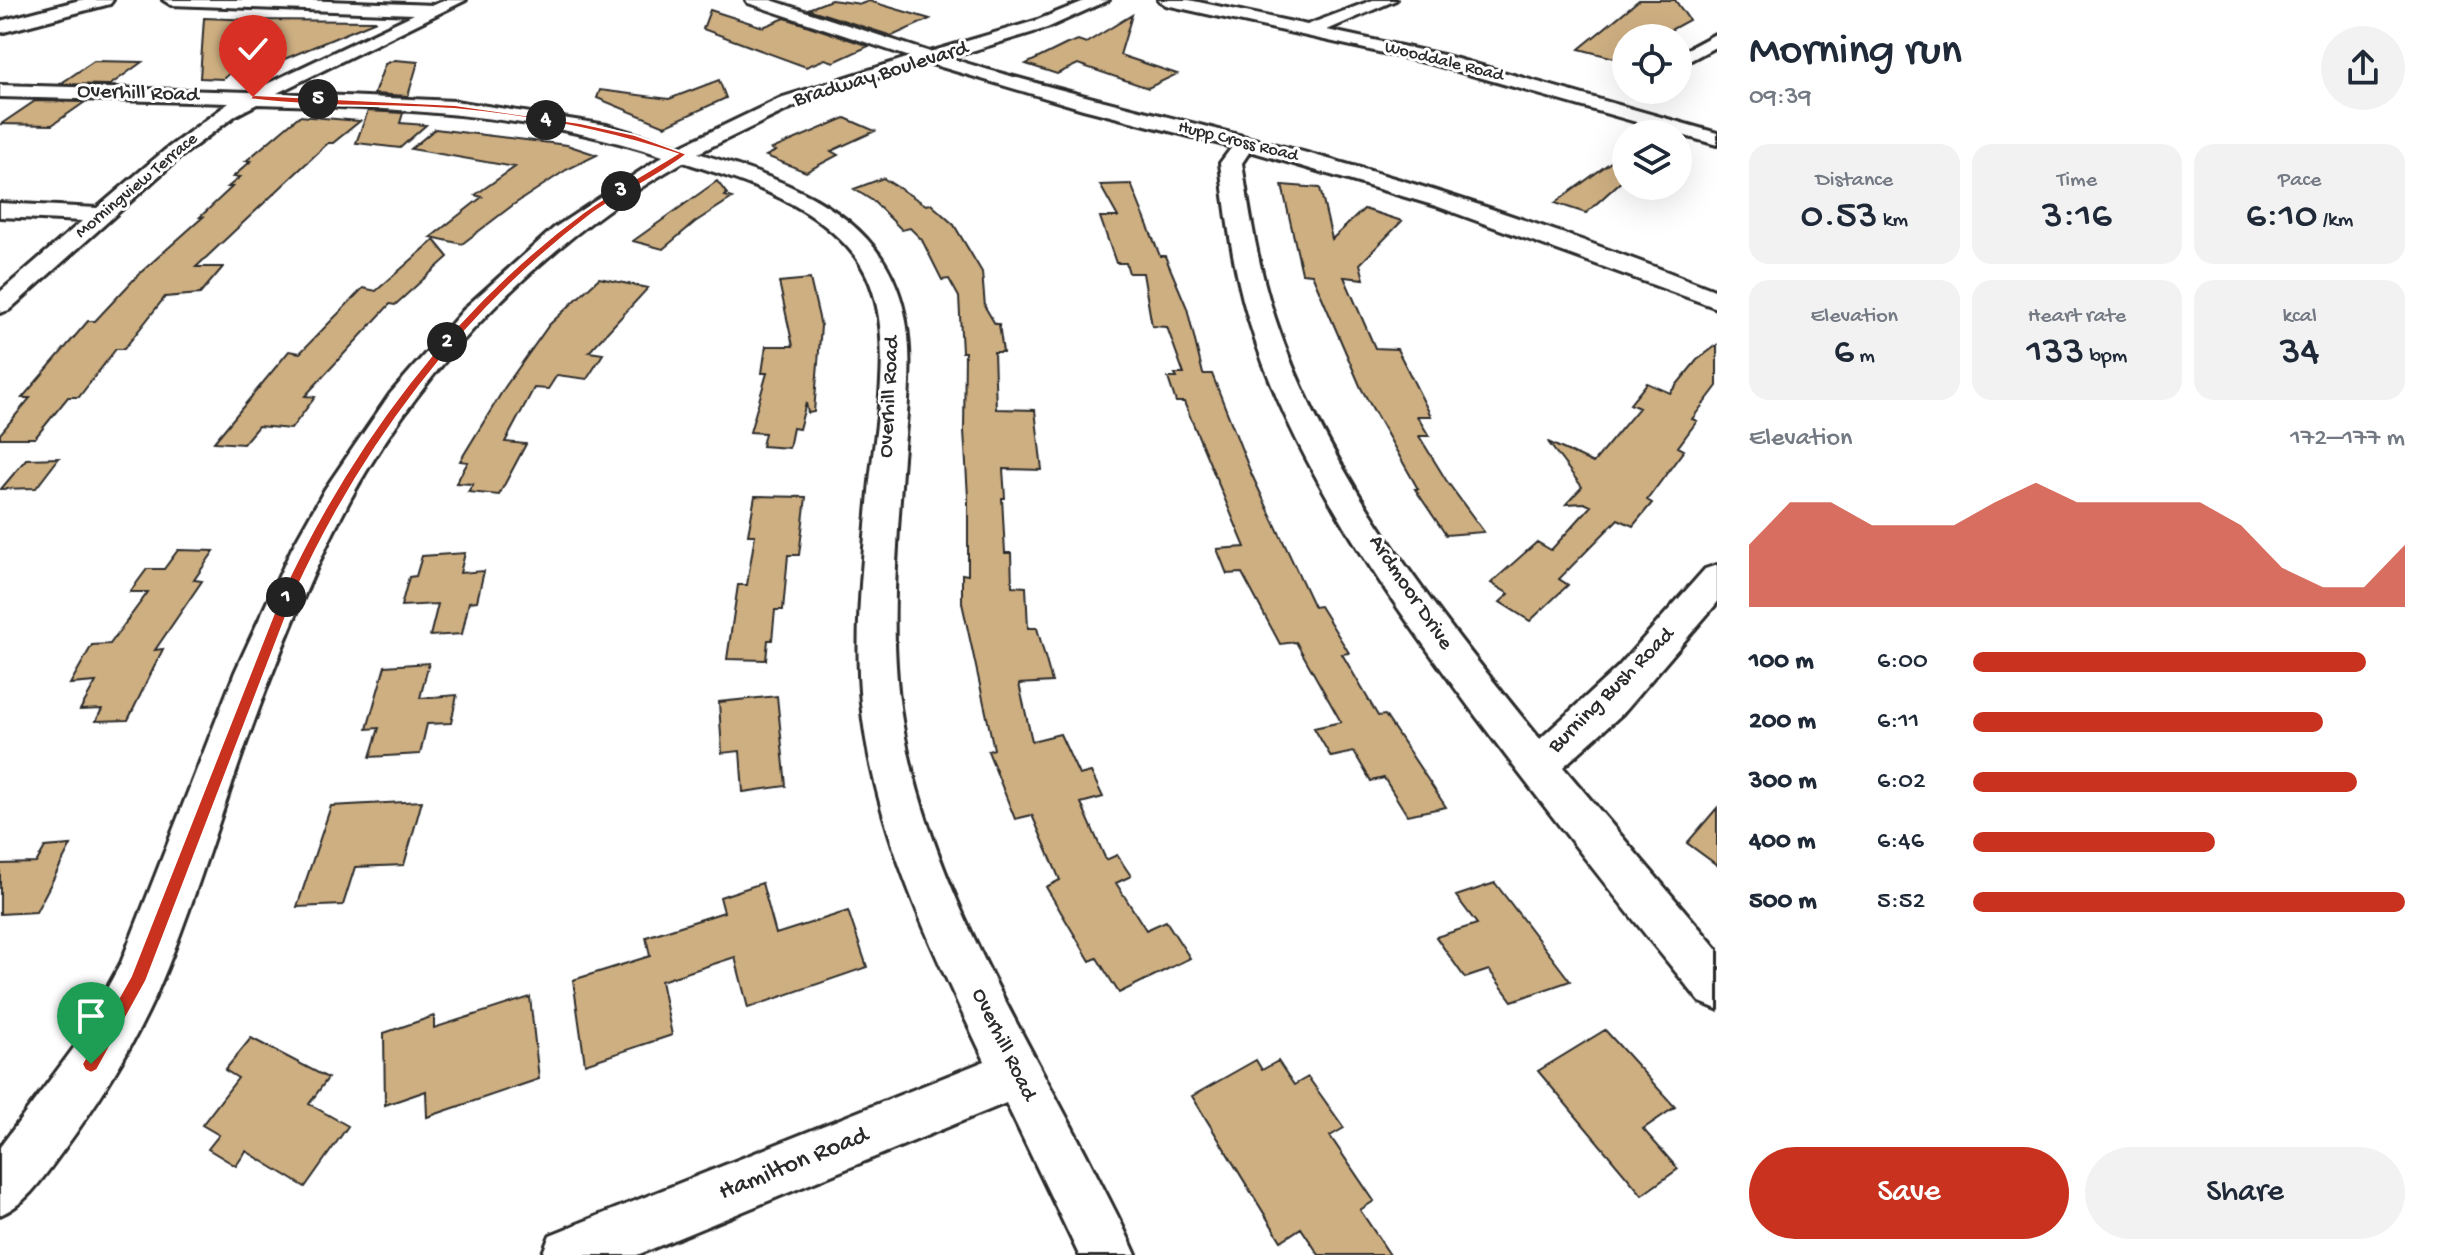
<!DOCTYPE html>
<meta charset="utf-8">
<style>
:root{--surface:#fff;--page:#f2f2f3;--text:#1f2937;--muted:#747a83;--accent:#c8321e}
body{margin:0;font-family:"Gochi Hand",sans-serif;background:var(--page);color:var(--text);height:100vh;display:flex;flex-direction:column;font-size:30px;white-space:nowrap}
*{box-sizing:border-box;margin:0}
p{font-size:26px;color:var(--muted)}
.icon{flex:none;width:44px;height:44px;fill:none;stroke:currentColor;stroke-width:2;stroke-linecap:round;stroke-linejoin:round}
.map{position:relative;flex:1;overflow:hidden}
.drawer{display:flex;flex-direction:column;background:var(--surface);width:720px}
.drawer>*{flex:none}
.tools{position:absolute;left:1612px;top:24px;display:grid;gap:16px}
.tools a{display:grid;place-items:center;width:80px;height:80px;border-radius:50%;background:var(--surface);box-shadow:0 8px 32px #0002;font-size:40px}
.pin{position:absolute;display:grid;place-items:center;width:68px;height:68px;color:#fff;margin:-82px -34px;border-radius:50% 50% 50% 0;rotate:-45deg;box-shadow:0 0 8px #0007}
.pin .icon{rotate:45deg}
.km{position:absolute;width:40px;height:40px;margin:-20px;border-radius:50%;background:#222;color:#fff;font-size:22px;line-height:40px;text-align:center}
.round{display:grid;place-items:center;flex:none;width:84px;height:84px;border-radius:42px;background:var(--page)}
.head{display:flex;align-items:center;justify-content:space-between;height:136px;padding:0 32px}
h1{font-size:44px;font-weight:600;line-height:60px}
.stats{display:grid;grid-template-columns:repeat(3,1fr);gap:12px;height:136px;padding:8px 32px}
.stats div{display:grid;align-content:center;border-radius:20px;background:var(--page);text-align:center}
.stats b{font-size:40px;font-weight:600}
.stats small{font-size:22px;font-weight:400}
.stats p{font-size:22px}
.chart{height:224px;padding:16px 32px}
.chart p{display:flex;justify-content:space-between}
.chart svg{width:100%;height:144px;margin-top:8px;fill:var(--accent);opacity:.7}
.cta{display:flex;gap:16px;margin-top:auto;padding:16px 32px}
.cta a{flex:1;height:92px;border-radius:48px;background:var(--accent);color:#fff;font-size:32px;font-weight:600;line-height:92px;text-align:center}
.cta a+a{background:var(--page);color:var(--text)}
ul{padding:0 32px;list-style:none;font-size:26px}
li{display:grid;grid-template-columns:128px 96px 1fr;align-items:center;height:60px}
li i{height:20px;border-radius:10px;background:var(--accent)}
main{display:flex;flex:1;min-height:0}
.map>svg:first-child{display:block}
</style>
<main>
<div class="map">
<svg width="1717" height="1255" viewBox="0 0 1717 1255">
<rect width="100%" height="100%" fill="#fff"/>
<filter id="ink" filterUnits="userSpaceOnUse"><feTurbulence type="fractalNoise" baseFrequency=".0125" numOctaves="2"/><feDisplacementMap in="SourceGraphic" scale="16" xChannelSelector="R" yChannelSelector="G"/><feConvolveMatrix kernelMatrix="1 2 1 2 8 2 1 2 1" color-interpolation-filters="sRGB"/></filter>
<g filter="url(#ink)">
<path fill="#ceaf82" stroke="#2b2b2b" stroke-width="2" d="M831,0L861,4L869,1L930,19L892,36L808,9Z
M1639,0H1675L1689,20L1656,38H1626V61L1579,49Z
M710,10L763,27L785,18L869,46L834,62L825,59L806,67L703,29Z
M1132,15L1120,55L1177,74L1148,88L1078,64L1057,74L1026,64L1067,44L1078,40L1086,43Z
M204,18L255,20L376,21L241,77L230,73L223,79L200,78Z
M395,60L418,62L408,96L374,94L385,64Z
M94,61L142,62L110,85L60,84Z
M719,80L726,98L665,126L597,98L600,90L669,99Z
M35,101L85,102L52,125L1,124Z
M368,111L403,113L400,123L426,125L400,148L356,143Z
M299,116L360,121L333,143H328L196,267H223L200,294L165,297L124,349H116L79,397H68L35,438H0V434L30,398H22L88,321H95L139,274L203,217H200L232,187H228L240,177H233L251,161H246Z
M845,118L875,131L831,151L838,155L806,172L766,156L776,151L772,149Z
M435,129L567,145L597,155L566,170L513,205L462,244L431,237L482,197L475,195L515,167L411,149Z
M1626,151V177L1586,213L1555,203Z
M883,178L926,205L931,204L954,225L982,272L985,307L995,324H999L1003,352H994L996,409L1035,410L1042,470L1003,469L1005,498H1002L1005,553H1011L1012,586L1026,587L1028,628H1037L1052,682L1019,684L1032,741L1060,734L1079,775L1091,772L1103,797L1081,803L1106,860L1117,855L1131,876L1116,883L1146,930L1166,921L1190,958L1119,993L1097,958L1090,961L1046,887L1060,880L1032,815L1015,819L988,751L994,749L962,603V574L968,575V497L964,431L965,352H962L959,297L949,279L942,280L922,240L910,228L902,230L873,201L854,189Z
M717,181L727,194L725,196L732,198L695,222L663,249L633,241Z
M1131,184L1160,256H1165L1187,308L1203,374H1212L1251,473L1314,607L1320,606L1349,653L1342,654L1378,716L1385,715L1446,807L1407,815L1384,778L1371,781L1354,752L1331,757L1314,728L1341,722L1296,642L1280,644L1242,573L1227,574L1217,549L1245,547L1184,402H1176L1168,378H1177L1175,374H1184L1167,327L1152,326L1143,273H1129L1126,263H1116L1100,217H1118L1100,185Z
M1282,185L1320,188L1332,239L1364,209L1402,221L1360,264L1364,279L1344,277L1375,348L1397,349L1431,416H1417L1429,436H1419L1446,480L1484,532L1446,535L1415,489H1418L1361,388L1312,274L1302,273Z
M434,240L448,257L395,305L390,304L305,396L315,397L291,429L258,426L243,444L214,442L289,351L300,353L363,288L376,291Z
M599,278L648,288L589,352L603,354L587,379L557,375L548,389L534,388L505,442L526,444L499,495L468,492L473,484L456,483L468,462L460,461L505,387L549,325Z
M810,279L821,326L814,412L808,413L806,403L799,429L793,428L789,448L762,446L765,433L750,432L767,373H762L766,346H793L779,282Z
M1717,345V386L1692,419L1697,421L1678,447L1684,450L1647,500L1652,503L1633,526L1618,519L1559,579L1568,585L1530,621L1500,602L1509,594L1491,583L1537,542L1551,550L1591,506L1584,503L1566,504L1582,487L1548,442L1593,463L1639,408L1630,404L1647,383L1670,393L1697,360Z
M59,458L36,488L1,489L26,459Z
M755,496L806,497L799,555H788L783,610H775L772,640H768L766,660L727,659L738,585H747L755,535H748Z
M178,550L214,551L194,580L202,581L155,650L163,649L128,720L96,721L102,709L80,710L96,682L70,684L92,645L110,644L148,592H130L147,569H164Z
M465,553L460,573L484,571L477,601L469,602L462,634L430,636L438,604L401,606L409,577L416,576L422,556Z
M429,663L420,698L457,695L451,723L427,724L420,754L370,757L379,728L367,729L385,666Z
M777,696L786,786L743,792L740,751L722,753L719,702Z
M422,801L404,865L355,867L343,905L297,907L331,806Z
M1717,808V865L1687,843Z
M71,845L36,912L0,914V864L36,863L45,847Z
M762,883L776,934L848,911L867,967L748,1008L735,957L661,981L672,1035L585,1064L573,980L650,956L646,937L724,912L720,897Z
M1495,883L1570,981L1512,1001L1489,970L1465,978L1436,937L1477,924L1456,896Z
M530,997L539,1079L427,1117L426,1091L385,1105L384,1033L434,1016V1028Z
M1605,1030L1675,1107L1643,1129L1678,1169L1642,1195L1538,1071Z
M251,1038L328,1078L309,1104L348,1126L305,1187L246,1151L236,1166L208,1149L219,1135L202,1125L238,1078L225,1070Z
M1256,1060L1262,1070L1278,1061L1294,1085L1308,1077L1344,1128L1330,1136L1374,1201L1360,1210L1390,1255H1319L1301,1228L1281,1241L1192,1096Z"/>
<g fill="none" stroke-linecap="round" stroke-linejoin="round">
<g stroke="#2b2b2b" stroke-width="6">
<path id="minor" d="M163,0H301L434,5L445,0H466L277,93L455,101L607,125L679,147L783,97L910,57L748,3L746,0H771L930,52L1035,21L1087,0H1109L1047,28L949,58C1085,100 1224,128 1360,168C1481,203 1600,245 1717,291V308L1436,206L1250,151L1242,163C1250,216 1258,267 1275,318C1327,476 1437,612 1540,739L1618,667L1705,569L1717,565V603L1622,714L1563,767L1717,949V1009L1700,1002C1622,906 1546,810 1472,711C1384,592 1291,462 1248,318C1233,267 1226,216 1220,163L1232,147L1083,109L928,63L862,82L797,105L698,153C774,177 866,205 897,288C919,345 906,411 902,471C896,557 888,646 904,732C932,883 1015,1017 1085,1152C1102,1186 1121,1220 1136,1255H1079L1006,1103L637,1255H542L550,1235L985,1061C931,947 874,830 861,703C854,633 863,562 869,492C875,422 901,317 855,256C813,202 745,182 683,162C545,241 428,359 351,498C314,567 285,639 258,711C222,806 195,905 155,997C130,1052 98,1103 62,1152C44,1176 28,1203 0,1215V1147L76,1045L121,963L235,672L292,548L325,489L390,394L467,306L554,228L663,156C532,113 394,108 257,104L236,115L179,158L9,310L0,313V292L82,221L0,217V203L97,208L165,150L229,103L0,97V85L250,92L414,14L171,5Z
M1158,0H1189L1307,25L1373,0H1396L1327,30L1443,55L1717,133V145L1433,64L1166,5Z
M1717,33V46L1678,67V54Z"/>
</g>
<g stroke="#2b2b2b" stroke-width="6">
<path id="secondary" d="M80,0H113L110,4L0,33V21Z"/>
</g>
<use href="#minor" fill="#fff" fill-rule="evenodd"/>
<use href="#secondary" fill="#fff" fill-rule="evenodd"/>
</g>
</g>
<path fill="#c8321e" stroke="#fff" stroke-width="2" d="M253,95L455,105L580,123L635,135L687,154C657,178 620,193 589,216C460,315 362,446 295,593L146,981L97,1070L91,1073L85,1070L82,1064L131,976L282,593C351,445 452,309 584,212C613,191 646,173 677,154C605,130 529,116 454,109C386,104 317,108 250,99Z"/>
<g text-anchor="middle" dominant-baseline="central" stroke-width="6" stroke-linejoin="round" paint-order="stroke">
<g font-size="18" fill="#2b2b2b" stroke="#fff">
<text transform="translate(1444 62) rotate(14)">Wooddale Road</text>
<text transform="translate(1238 142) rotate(14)">Hupp Cross Road</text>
<text transform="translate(137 186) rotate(-40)">Morningview Terrace</text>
</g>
<g font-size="22" fill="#2b2b2b" stroke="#fff">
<text transform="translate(881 75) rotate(-17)">Bradway Boulevard</text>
<text transform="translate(138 94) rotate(2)">Overhill Road</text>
<text transform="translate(890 397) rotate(-87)">Overhill Road</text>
<text transform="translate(1410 593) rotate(56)">Ardmoor Drive</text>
<text transform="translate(1612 691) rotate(-45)">Burning Bush Road</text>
<text transform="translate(1003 1045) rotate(64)">Overhill Road</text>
</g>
<g font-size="26" fill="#2b2b2b" stroke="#fff">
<text transform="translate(794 1165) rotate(-22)">Hamilton Road</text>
</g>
</g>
</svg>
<div class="tools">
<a><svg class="icon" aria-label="locate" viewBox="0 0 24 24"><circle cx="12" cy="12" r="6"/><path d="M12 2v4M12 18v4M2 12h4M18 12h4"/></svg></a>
<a><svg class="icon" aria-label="layers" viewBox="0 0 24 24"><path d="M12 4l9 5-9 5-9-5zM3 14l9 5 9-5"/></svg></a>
</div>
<div class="pin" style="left:91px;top:1064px;background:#1e9e55"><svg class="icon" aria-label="arrive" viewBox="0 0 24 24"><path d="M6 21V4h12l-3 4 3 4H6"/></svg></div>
<div class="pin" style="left:253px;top:97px;background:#d93025"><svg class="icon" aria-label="check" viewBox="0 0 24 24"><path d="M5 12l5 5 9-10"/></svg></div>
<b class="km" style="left:286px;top:597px">1</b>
<b class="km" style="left:447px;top:342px">2</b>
<b class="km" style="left:621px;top:191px">3</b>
<b class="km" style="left:546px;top:120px">4</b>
<b class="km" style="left:318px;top:99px">5</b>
</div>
<section class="drawer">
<div class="head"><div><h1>Morning run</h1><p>09:39</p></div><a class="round"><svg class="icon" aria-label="share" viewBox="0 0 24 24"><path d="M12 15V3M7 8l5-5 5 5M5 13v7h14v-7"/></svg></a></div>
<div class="stats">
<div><p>Distance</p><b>0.53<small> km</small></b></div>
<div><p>Time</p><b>3:16</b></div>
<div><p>Pace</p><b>6:10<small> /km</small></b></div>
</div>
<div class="stats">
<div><p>Elevation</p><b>6<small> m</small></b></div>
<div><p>Heart rate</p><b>133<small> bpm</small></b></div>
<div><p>kcal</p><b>34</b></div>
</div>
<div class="chart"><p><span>Elevation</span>172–177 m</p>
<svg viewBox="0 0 160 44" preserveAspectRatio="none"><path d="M0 44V25L10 12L20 12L30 19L40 19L50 19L60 12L70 6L80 12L90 12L100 12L110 12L120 19L130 32L140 38L150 38L160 25V44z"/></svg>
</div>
<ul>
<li><b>100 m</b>6:00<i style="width:91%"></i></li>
<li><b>200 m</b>6:11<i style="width:81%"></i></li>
<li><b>300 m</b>6:02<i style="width:89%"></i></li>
<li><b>400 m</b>6:46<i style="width:56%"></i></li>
<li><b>500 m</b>5:52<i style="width:100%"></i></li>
</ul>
<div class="cta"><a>Save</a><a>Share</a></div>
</section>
</main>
